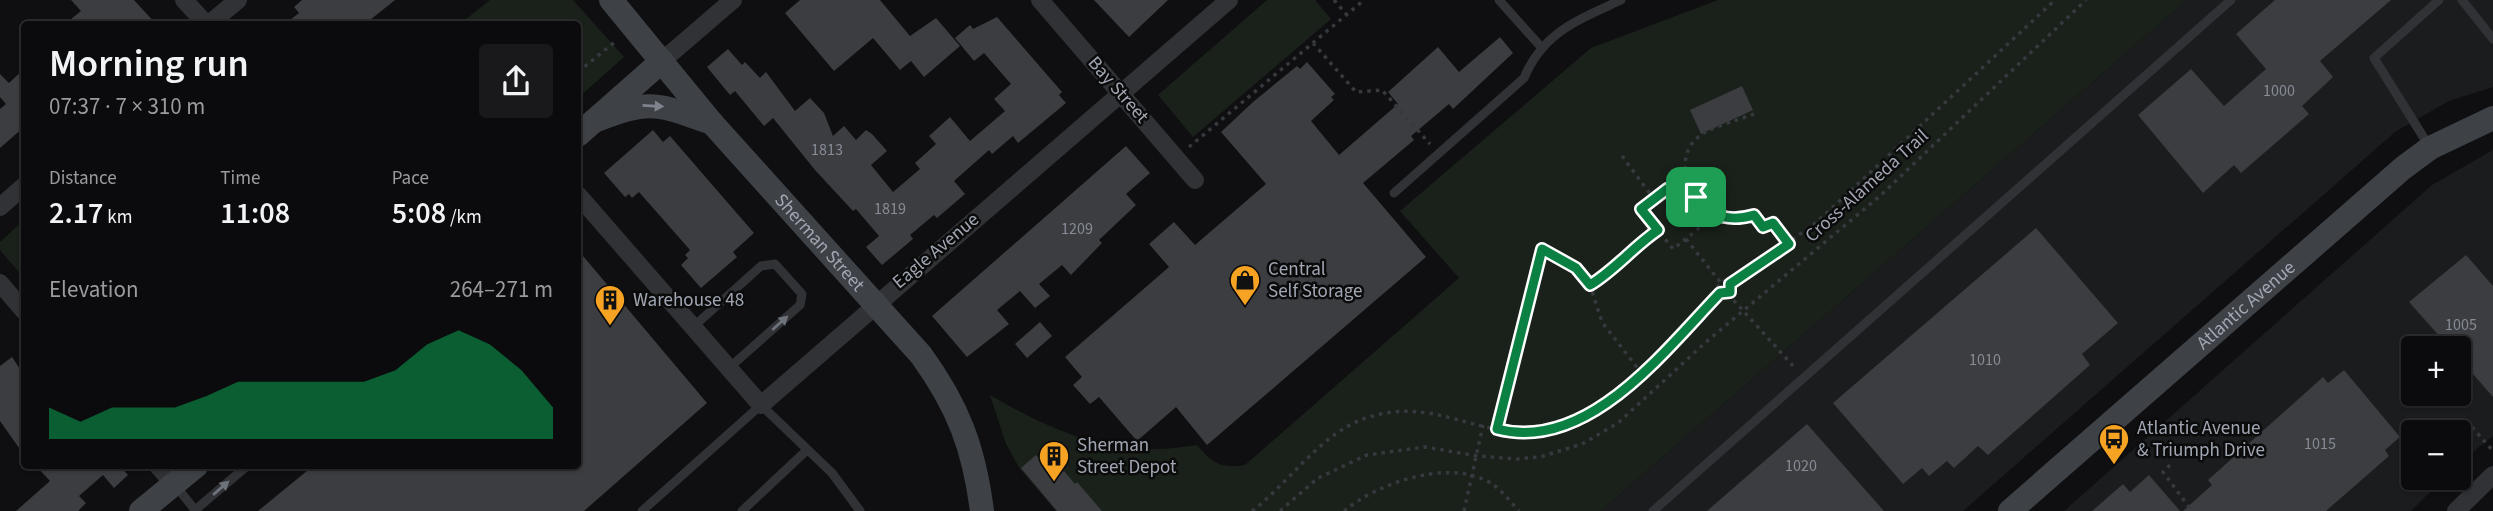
<!DOCTYPE html>
<meta charset="utf-8">
<style>
:root{--surface:#0b0b0d;--page:#19191b;--text:#f1f3f6;--muted:#9a9b9d;--line:#2b2b2e;--accent:#0b8043}
body{margin:0;font-family:"Source Sans 3",sans-serif;background:var(--page);color:var(--text);height:100vh;display:flex;flex-direction:column;font-size:26px;white-space:nowrap}
*{box-sizing:border-box;margin:0}
p{font-size:23px;color:var(--muted)}
.icon{flex:none;width:38px;height:38px;fill:none;stroke:currentColor;stroke-width:2;stroke-linecap:round;stroke-linejoin:round}
.map{position:relative;flex:1;overflow:hidden}
.details{position:absolute;left:21px;top:21px;width:560px;height:448px;display:flex;flex-direction:column;background:var(--surface);border-radius:7px;box-shadow:0 2px 5px #0004,0 0 0 2px var(--line)}
.details>*{flex:none}
.tools{position:absolute;left:2401px;top:336px;display:grid;gap:14px}
.tools a{display:grid;place-items:center;width:70px;height:70px;border-radius:7px;background:var(--surface);box-shadow:0 2px 5px #0004,0 0 0 2px var(--line);font-size:35px}
.pin{position:absolute;display:grid;place-items:center;width:60px;height:60px;color:#fff;margin:-30px;border-radius:14px;box-shadow:0 4px 10px #0006}
.round{display:grid;place-items:center;flex:none;width:74px;height:74px;border-radius:7px;background:var(--page)}
.headline{display:flex;align-items:center;justify-content:space-between;height:119px;padding:0 28px}
h1{font-size:38px;font-weight:600;line-height:52px}
.stats{display:grid;grid-template-columns:repeat(3,1fr);gap:10px;height:119px;padding:7px 28px}
.stats div{display:grid;align-content:center}
.stats b{font-size:30px;font-weight:600}
.stats small{font-size:19px;font-weight:400}
.stats p{font-size:19px}
.chart{height:196px;padding:14px 28px}
.chart p{display:flex;justify-content:space-between}
.chart svg{width:100%;height:126px;margin-top:7px;fill:var(--accent);opacity:.7}
.map>svg:first-child{display:block}
</style>
<div class="map">
<svg width="2493" height="511" viewBox="0 0 2493 511">
<rect width="100%" height="100%" fill="#0f0f11"/>
<path fill="#1b1c1e" fill-rule="evenodd" d="M2187,0H2493V87L2449,101L2395,132L1963,511H1601Z
M2493,150V436L2459,463V432H2413V478H2444L2411,511H2064L2432,185ZM2413,348H2459V394H2413Z"/>
<path fill="#1a211a" d="M490,0H573L624,57L578,98V24H460Z
M1267,0H1315L1331,19L1193,137L1158,95Z
M1718,0H2187L1601,511H1056L1020,469L1006,444L990,395C1038,423 1091,449 1148,449C1164,450 1181,447 1197,445C1212,463 1221,469 1245,465L1459,278L1400,211L1591,48Z
M24,220V278L0,250V242Z"/>
<path fill="#3b3d41" d="M71,0H134L156,24H65L81,11Z
M302,0H395L365,24H285L299,13L294,7Z
M800,0H880L910,36L936,18L960,46L924,77L911,61L900,70L873,38L834,71L785,13Z
M1094,0H1168L1129,37Z
M2275,0H2391L2320,61L2333,77L2302,106L2309,114L2241,173L2234,165L2203,193L2138,115L2191,69L2224,106L2266,69L2236,34Z
M997,17L1062,92L1059,95L1066,103L1018,143L1013,136L992,154L989,150L954,181L965,194L937,218L934,215L910,235L913,239L882,265L866,247L879,236L856,209L853,211L815,170L773,118L764,126L735,91L730,95L707,67L728,49L742,65L745,62L760,78L766,72L795,111L810,98L824,113L833,136L844,126L856,140L866,130L872,134L887,151L871,165L893,192L920,169L915,163L936,144L929,136L950,117L970,141L1005,111L994,99L1011,84L984,53L974,61L955,38L970,25L973,29Z
M1500,37L1513,53L1453,109L1449,104L1411,136L1414,140L1363,183L1426,257L1207,445L1176,407L1137,441L1099,397L1090,404L1073,385L1082,377L1065,357L1169,267L1149,244L1174,222L1195,245L1266,184L1221,132L1253,102L1297,66L1300,69L1307,62L1335,94L1331,97L1334,100L1311,121L1339,155L1398,104L1388,92L1438,47L1459,72Z
M24,69V127L0,148V109L6,104L0,97V74L9,83Z
M1742,86L1753,110L1701,134L1690,110Z
M653,130L663,142L670,136L754,233L733,252L737,257L701,288L681,265L688,258L685,255L690,250L639,192L632,198L629,194L625,197L604,173Z
M1126,146L1150,173L1126,194L1136,205L1099,240L1102,243L1071,275L1062,265L1039,284L1050,296L1035,308L1020,291L997,310L1009,324L967,357L932,316Z
M2036,228L2118,323L2082,354L2090,365L1988,455L1978,446L1954,468L1947,461L1929,476L1922,468L1903,484L1833,403Z
M578,250L707,403L584,511H258L313,466H578Z
M2466,255L2493,286V397L2459,358V348H2450L2409,302Z
M1040,322L1052,336L1027,358L1015,344Z
M12,357L24,375V455L0,421V366Z
M2344,370L2400,437L2385,450L2389,456L2326,511H2183L2212,485L2208,480L2323,377L2328,383Z
M1807,424L1884,511H1707Z
M1036,455L1056,478L1064,471L1075,484L1077,482L1102,511H1057L1021,468Z
M36,466H120L128,475L114,488L103,475L79,496L86,503L78,511H16L50,481Z
M2149,475L2180,511H2092L2123,484L2130,492Z"/>
<g fill="none" stroke-linecap="round" stroke-linejoin="round">
<path stroke="#36393d" stroke-width="3.5" stroke-dasharray="3.5 5" stroke-linecap="butt" d="M1334,0L1347,15
M1313,43L1356,92L1382,90L1430,144
M578,72L616,41
M1754,114C1737,121 1706,127 1694,141C1670,169 1699,217 1732,220C1739,221 1747,217 1754,215L1763,227L1773,223L1789,244
M1189,147L1364,0
M1622,156L1654,199L1667,189L1682,208
M1654,199L1641,210L1658,230
M1686,239L1721,283
M1718 288a7 7 0 1 1 14 0a7 7 0 1 1-14 0Z
M1730,284L1817,222L2055,0
M1728,294L1795,368
M1642,374L1602,322L1590,285C1615,271 1633,247 1658,230L1673,249L1698,229L1682,208L1696,197
M2472,427L2493,451
M1497,428L1542,249L1576,268L1590,285
M2170,465L2163,472L2192,511
M1252,511C1290,482 1321,433 1366,418C1420,400 1455,423 1506,431C1593,446 1667,348 1720,293
M1280,511L1318,478L1367,455L1425,447L1478,456L1517,459L1540,457L1582,444L1618,423L1706,342L1881,195L2086,0
M1344,511C1377,484 1441,461 1483,479C1498,485 1508,499 1519,511
M1464,511L1483,425"/>
<path stroke="#303236" stroke-width="9" d="M1499,0L1542,48
M2462,0L2493,39
M2429,146L2374,58L2439,0
M1394,193L1524,78C1543,32 1578,20 1621,0
M693,327L761,266L775,264L802,294L800,305L729,368
M175,485L195,510
M194,511L247,466
M642,511L761,405L832,473L860,511
M742,511L807,450
M1653,511L2231,0"/>
<path stroke="#303236" stroke-width="18" d="M184,0L206,24
M1040,0L1195,180
M209,24L238,0
M662,61L733,0
M578,195L761,405L1229,0
M0,207L24,186
M0,283L24,311
M158,466L174,484
M2456,511L2493,475"/>
<g stroke="#3e4146" stroke-width="24">
<path id="s1" d="M611,0L712,123L921,355C958,406 974,448 982,511"/>
<path d="M594,121C652,99 654,103 712,123"/>
<path d="M578,135L662,61"/>
<path d="M141,511L196,466"/>
<path id="s2" d="M2010,511L2403,168L2430,148L2493,118"/>
</g>
</g>
<defs><path id="oneway-solid" d="M-6-.8H1V-3.2L6.5 0L1 3.2V.8H-6Z" transform="scale(1.75)"/></defs>
<use fill="#7e838c" href="#oneway-solid" transform="translate(653 106) rotate(3)"/>
<g fill="#6e727a">
<use href="#oneway-solid" transform="translate(780 323) rotate(-42)"/>
<use href="#oneway-solid" transform="translate(221 488) rotate(-41)"/>
</g>
<g fill="none" stroke-linecap="round" stroke-linejoin="round">
<g stroke="#fff" stroke-width="14">
<path id="route" d="M1667,189L1682,208L1696,197C1711,218 1730,222 1754,215L1763,227L1773,223L1789,244L1730,284V292L1720,293C1665,350 1588,453 1497,429L1542,249L1576,268L1590,285C1615,270 1633,247 1658,230L1641,209Z"/>
</g>
<use href="#route" stroke="#0b8043" stroke-width="9"/>
</g>
<defs>
<g id="shop-pin" transform="scale(1.575)"><path d="M0 17L-7.5 6A9.5 9.5 0 1 1 7.5 6Z" fill="#f6a222" stroke="#0b0b0c"/><path d="M-5-2.5h2.3a2.7 3.5 0 0 1 5.4 0H5L5.5 6h-11ZM-1.5-2.5h3a1.5 2.3 0 0 0-3 0Z" fill="#111"/></g>
<g id="building-pin" transform="scale(1.575)"><path d="M0 17L-7.5 6A9.5 9.5 0 1 1 7.5 6Z" fill="#f6a222" stroke="#0b0b0c"/><path d="M-4-6H4V6H1V3H-1V6H-4ZM-2.5-4.3h1.7v1.8h-1.7ZM.8-4.3h1.7v1.8H.8ZM-2.5-1h1.7V.8h-1.7ZM.8-1h1.7V.8H.8Z" fill="#111"/></g>
<g id="bus-pin" transform="scale(1.575)"><path d="M0 17L-7.5 6A9.5 9.5 0 1 1 7.5 6Z" fill="#f6a222" stroke="#0b0b0c"/><path d="M-5-6H5V4H4V6H2V4H-2V6H-4V4H-5ZM-3.5-4V0h7V-4ZM-3.5 1.2v1.5H-2V1.2ZM2 1.2v1.5H3.5V1.2Z" fill="#111"/></g>
</defs>
<g fill-rule="evenodd">
<use href="#shop-pin" x="1245" y="280"/>
<use href="#building-pin" x="610" y="300"/>
<use href="#bus-pin" x="2114" y="439"/>
<use href="#building-pin" x="1054" y="456"/>
</g>
<g text-anchor="middle" dominant-baseline="central" stroke-width="5" stroke-linejoin="round" paint-order="stroke">
<g font-size="16" fill="#878c96">
<text x="2279" y="91">1000</text>
<text x="827" y="150">1813</text>
<text x="890" y="209">1819</text>
<text x="1077" y="229">1209</text>
<text x="2461" y="325">1005</text>
<text x="1985" y="360">1010</text>
<text x="2320" y="444">1015</text>
<text x="1801" y="466">1020</text>
</g>
<g font-size="19" fill="#a0a7b2" stroke="#0b0b0c">
<text transform="translate(1118 90) rotate(49)">Bay Street</text>
<text transform="translate(1867 186) rotate(-42)">Cross-Alameda Trail</text>
<text stroke="none"><textPath href="#s1" startOffset="320">Sherman Street</textPath></text>
<text transform="translate(936 251) rotate(-40)">Eagle Avenue</text>
<text stroke="none"><textPath href="#s2" startOffset="313">Atlantic Avenue</textPath></text>
</g>
<g font-size="19" fill="#a0a7b2" stroke="#0b0b0c" text-anchor="start">
<text x="1268" y="269">Central<tspan x="1268" dy="22">Self Storage</tspan></text>
<text x="633" y="300">Warehouse 48</text>
<text x="2137" y="428">Atlantic Avenue<tspan x="2137" dy="22">&amp; Triumph Drive</tspan></text>
<text x="1077" y="445">Sherman<tspan x="1077" dy="22">Street Depot</tspan></text>
</g>
</g>
</svg>
<div class="tools">
<a>+</a>
<a>−</a>
</div>
<div class="pin" style="left:1696px;top:197px;background:#1e9e55"><svg class="icon" aria-label="arrive" viewBox="0 0 24 24"><path d="M6 21V4h12l-3 4 3 4H6"/></svg></div>
<section class="details">
<div class="headline"><div><h1>Morning run</h1><p>07:37 · 7 × 310 m</p></div><a class="round"><svg class="icon" aria-label="share" viewBox="0 0 24 24"><path d="M12 15V3M7 8l5-5 5 5M5 13v7h14v-7"/></svg></a></div>
<div class="stats">
<div><p>Distance</p><b>2.17<small> km</small></b></div>
<div><p>Time</p><b>11:08</b></div>
<div><p>Pace</p><b>5:08<small> /km</small></b></div>
</div>
<div class="chart"><p><span>Elevation</span>264–271 m</p>
<svg viewBox="0 0 160 44" preserveAspectRatio="none"><path d="M0 44V33L10 38L20 33L30 33L40 33L50 29L60 24L70 24L80 24L90 24L100 24L110 20L120 11L130 6L140 11L150 20L160 33V44z"/></svg>
</div>
</section>
</div>
